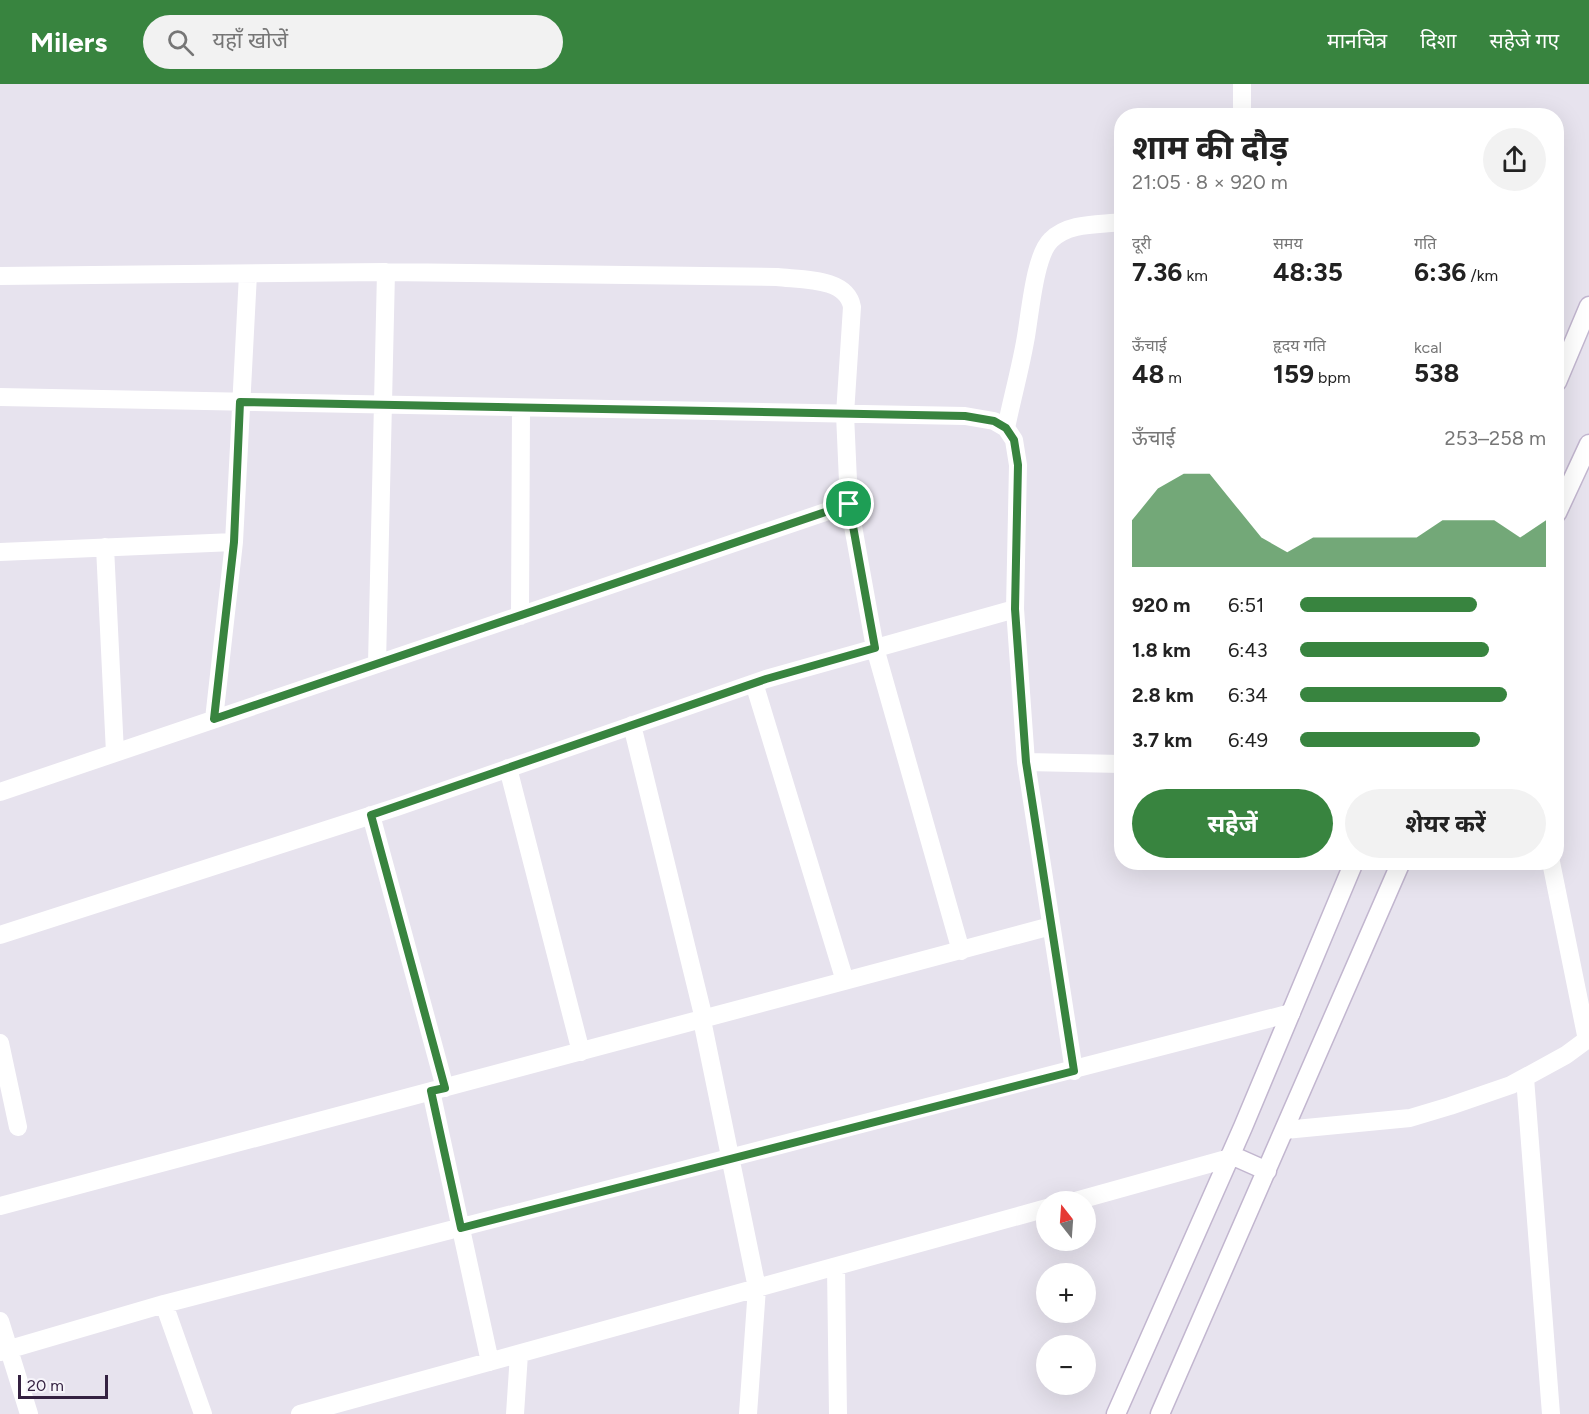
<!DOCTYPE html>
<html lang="hi">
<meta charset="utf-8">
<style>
:root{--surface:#fff;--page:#f2f2f2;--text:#222;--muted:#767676;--accent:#38843f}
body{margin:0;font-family:Figtree,"Noto Sans Devanagari",sans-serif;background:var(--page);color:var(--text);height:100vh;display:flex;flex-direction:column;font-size:22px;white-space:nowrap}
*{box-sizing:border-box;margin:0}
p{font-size:20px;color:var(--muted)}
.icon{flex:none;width:33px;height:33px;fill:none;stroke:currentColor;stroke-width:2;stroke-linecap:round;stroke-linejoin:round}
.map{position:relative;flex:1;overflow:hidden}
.sheet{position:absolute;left:1114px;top:24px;width:450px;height:762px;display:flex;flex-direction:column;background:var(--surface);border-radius:24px;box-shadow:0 6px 24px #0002}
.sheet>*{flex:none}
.needle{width:39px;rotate:343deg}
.fabs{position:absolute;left:1036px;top:1107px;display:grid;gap:12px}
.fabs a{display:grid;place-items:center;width:60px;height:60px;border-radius:50%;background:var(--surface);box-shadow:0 6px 24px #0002;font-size:30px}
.scale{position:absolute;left:18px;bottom:15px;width:90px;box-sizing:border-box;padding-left:6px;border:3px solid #342141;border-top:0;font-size:16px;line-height:21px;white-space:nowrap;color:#342141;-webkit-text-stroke:4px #f6f4fa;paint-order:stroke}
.pin{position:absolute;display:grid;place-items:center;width:51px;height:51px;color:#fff;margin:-26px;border:3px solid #fff;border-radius:50%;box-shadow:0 2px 6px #0007}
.round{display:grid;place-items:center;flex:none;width:63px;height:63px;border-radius:32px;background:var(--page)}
.overview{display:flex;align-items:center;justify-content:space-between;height:102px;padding:0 18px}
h1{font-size:33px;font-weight:700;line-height:45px}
.figures{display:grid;grid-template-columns:repeat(3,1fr);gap:9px;height:102px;padding:6px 18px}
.figures div{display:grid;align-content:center}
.figures b{font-size:26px;font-weight:700}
.figures small{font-size:16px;font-weight:400}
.figures p{font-size:16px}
.chart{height:168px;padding:12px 18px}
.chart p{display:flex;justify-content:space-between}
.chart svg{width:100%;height:108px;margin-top:6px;fill:var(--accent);opacity:.7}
.cta{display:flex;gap:12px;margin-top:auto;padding:12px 18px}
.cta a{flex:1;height:69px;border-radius:36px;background:var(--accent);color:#fff;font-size:24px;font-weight:700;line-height:69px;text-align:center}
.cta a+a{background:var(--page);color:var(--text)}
ul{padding:0 18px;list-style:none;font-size:20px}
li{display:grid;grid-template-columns:96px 72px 1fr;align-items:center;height:45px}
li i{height:15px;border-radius:8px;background:var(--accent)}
header{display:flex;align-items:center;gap:36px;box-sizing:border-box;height:84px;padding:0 30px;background:var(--accent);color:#fff}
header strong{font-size:28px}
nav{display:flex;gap:33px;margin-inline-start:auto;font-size:21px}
.search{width:420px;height:54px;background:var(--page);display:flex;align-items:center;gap:15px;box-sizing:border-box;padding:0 21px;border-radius:33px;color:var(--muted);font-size:22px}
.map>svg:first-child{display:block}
</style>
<header>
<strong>Milers</strong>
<div class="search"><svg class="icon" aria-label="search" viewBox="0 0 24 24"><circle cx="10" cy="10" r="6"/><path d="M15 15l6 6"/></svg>यहाँ खोजें</div>
<nav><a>मानचित्र</a><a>दिशा</a><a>सहेजे गए</a></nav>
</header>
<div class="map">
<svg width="1589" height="1330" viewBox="0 0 1589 1330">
<rect width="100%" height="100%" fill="#e7e3ee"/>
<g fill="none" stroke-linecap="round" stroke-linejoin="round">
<g stroke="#c2b6cf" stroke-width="21">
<path id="secondary" d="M1557,298L1589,222
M1557,429L1589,360
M1231,1071L1267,1087
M1116,1330L1243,1043L1354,778
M1160,1330L1401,778"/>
</g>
<path stroke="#fff" stroke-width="18" d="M1242,32V0
M0,192L386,188L777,193C801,196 847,193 852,223L845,330L849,420L875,564L961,867
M0,313L965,332L994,337L1006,344L1014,356L1018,381L1015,525L1026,678L1074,987
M1006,344C1012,315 1020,286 1025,258C1030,233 1034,172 1051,156C1069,138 1099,141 1122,138
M105,463L115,669
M0,468L234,458
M520,532L521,324
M377,580L386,188
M754,599L845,897
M214,635L234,458L248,190
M632,641L704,935
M1026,678L1122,680
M508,684L581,968
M0,708L849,420
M371,731L445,1004
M1551,778L1587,956
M0,851L397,723L766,595L1015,525
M702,936L757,1204L748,1330
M0,959L18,1043
M1525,994L1551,1330
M431,1007L490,1278
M1285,1046L1410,1034L1450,1022L1511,1001L1566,971L1589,954
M1072,1118L1230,1074
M0,1122L1051,842
M836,1183L838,1330
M164,1220L203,1330
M0,1237L29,1330
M0,1268L164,1220L1291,929
M300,1330L1047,1124
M515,1330L519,1270"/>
<use href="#secondary" stroke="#fff" stroke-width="18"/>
</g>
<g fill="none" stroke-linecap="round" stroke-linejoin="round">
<g stroke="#fff" stroke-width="12">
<path id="route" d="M240,318L965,332L994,337L1006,344L1014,356L1018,381L1015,525L1026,678L1074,987L461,1144L431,1007L445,1004L371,731L766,595L875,564L849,420L214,635L234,458Z"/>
</g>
<use href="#route" stroke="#38843f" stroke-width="8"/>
</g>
</svg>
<div class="fabs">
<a><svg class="needle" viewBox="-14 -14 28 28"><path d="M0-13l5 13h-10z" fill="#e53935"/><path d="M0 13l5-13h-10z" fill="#767676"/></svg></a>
<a>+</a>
<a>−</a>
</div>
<div class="scale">20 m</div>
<div class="pin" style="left:849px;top:420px;background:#1e9e55"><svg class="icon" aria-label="arrive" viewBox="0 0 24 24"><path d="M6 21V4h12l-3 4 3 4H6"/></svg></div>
<section class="sheet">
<div class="overview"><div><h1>शाम की दौड़</h1><p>21:05 · 8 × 920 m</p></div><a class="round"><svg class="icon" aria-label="share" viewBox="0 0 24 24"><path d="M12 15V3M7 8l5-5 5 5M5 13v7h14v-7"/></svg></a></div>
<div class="figures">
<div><p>दूरी</p><b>7.36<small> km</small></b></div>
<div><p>समय</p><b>48:35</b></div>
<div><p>गति</p><b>6:36<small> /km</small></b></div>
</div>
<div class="figures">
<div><p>ऊँचाई</p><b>48<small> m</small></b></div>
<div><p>हृदय गति</p><b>159<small> bpm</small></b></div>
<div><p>kcal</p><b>538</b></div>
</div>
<div class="chart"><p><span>ऊँचाई</span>253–258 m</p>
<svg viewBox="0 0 160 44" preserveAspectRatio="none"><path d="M0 44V25L10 12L20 6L30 6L40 19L50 32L60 38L70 32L80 32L90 32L100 32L110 32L120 25L130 25L140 25L150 32L160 25V44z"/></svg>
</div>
<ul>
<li><b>920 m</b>6:51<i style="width:72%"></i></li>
<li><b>1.8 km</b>6:43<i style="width:77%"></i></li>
<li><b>2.8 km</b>6:34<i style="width:84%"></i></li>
<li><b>3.7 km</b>6:49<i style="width:73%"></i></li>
</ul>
<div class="cta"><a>सहेजें</a><a>शेयर करें</a></div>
</section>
</div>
